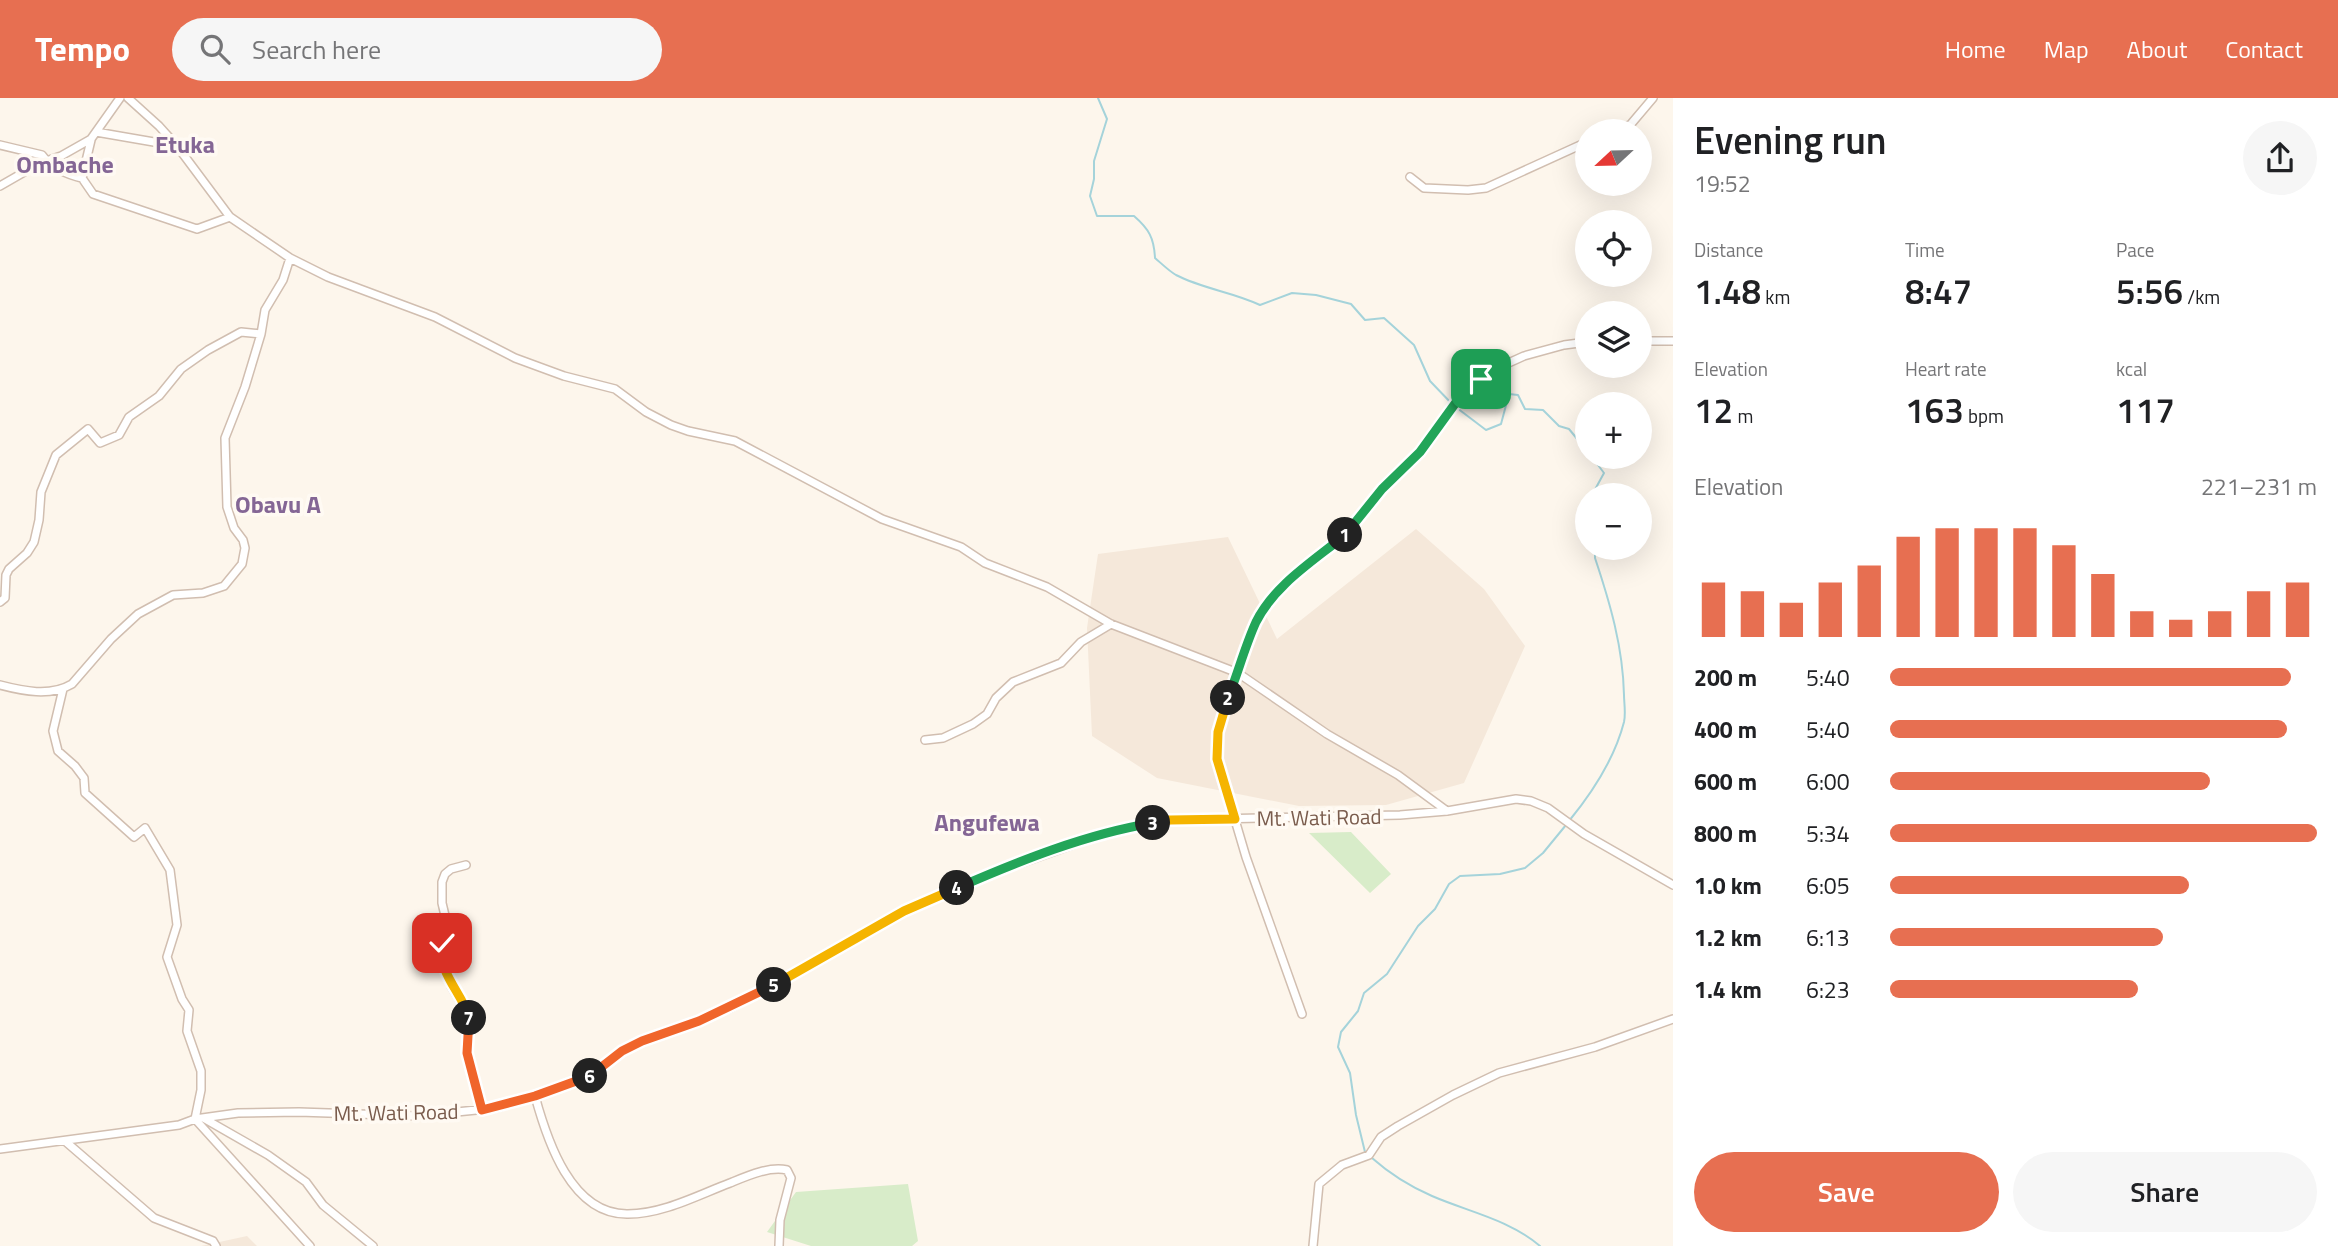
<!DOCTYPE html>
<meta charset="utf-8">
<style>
:root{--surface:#fff;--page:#f6f6f6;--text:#202124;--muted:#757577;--accent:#e76f51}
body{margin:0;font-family:"Titillium Web",sans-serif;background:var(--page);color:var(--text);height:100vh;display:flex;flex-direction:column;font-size:26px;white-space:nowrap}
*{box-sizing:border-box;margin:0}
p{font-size:23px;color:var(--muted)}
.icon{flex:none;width:38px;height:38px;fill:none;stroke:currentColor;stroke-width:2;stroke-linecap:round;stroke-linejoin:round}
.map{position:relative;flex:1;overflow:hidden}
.details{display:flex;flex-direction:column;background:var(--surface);width:665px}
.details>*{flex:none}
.needle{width:46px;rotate:248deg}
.buttons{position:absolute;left:1575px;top:21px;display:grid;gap:14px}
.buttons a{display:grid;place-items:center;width:77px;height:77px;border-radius:50%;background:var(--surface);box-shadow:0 7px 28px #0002;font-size:35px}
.pin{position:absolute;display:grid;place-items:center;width:60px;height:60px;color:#fff;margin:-30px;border-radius:14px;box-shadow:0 4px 10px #0006}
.km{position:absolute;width:35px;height:35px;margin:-18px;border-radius:50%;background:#222;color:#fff;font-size:19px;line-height:35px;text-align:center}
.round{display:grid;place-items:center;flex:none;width:74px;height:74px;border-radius:37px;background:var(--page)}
.headline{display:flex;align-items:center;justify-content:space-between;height:119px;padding:0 21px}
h1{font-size:38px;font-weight:600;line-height:52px}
.stats{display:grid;grid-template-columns:repeat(3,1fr);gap:10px;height:119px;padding:7px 21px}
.stats div{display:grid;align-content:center}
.stats b{font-size:35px;font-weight:600}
.stats small{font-size:19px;font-weight:400}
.stats p{font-size:19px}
.chart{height:196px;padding:14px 21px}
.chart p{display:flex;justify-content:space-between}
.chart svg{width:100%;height:126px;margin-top:7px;stroke:var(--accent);stroke-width:6}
.cta{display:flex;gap:14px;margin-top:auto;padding:14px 21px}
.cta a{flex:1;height:80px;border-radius:42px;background:var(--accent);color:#fff;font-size:28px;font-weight:600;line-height:80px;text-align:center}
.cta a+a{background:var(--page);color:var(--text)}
ul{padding:0 21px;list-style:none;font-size:23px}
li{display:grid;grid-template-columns:112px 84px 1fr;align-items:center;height:52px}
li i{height:18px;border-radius:9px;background:var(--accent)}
header{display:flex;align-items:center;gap:42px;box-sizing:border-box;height:98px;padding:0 35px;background:var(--accent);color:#fff}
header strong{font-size:33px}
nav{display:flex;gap:38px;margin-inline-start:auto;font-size:24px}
.search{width:490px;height:63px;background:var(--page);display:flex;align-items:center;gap:18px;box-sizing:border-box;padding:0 24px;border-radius:38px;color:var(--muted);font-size:26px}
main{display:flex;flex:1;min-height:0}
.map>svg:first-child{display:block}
</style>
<header>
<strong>Tempo</strong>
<div class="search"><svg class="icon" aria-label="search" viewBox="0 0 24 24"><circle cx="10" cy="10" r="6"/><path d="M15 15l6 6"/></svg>Search here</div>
<nav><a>Home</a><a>Map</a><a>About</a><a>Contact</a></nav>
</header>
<main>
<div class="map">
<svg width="1673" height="1148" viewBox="0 0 1673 1148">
<rect width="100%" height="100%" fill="#fdf6ec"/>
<path fill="#f5e8da" d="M1416,431L1484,491L1525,548L1464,685L1386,707L1299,708L1157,680L1092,638L1087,530L1098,456L1228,439L1277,541Z
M247,1138L257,1148H201Z"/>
<path fill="#d8ecc9" d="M1351,734L1391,776L1370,795L1309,735Z
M908,1086L918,1143L912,1148H811L767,1134L796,1094Z"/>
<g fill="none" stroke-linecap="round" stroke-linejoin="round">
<path stroke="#a5d3da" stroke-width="2" d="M1098,0L1107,21L1094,63V81L1090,98L1097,118H1134C1149,131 1154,140 1155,160C1162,166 1169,173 1176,177C1203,191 1233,194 1260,207L1292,195L1316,197L1351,206L1365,222L1384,220L1414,247L1430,283L1453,307
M1457,310L1486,332L1501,326L1509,296L1518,297L1525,311L1543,312L1559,328L1569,331L1587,353
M1592,397L1604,375L1592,359
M1569,723C1592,695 1615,659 1624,624C1626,615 1624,605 1624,597C1623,549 1610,505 1595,460V450
M1365,1054L1356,1017L1350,975L1338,949L1341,934L1358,913L1364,895L1387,876L1418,828L1435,811L1449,786L1460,778L1500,776L1525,770L1543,755L1566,727
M1372,1060C1390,1076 1409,1088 1432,1098C1469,1114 1508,1121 1540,1148"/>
<g stroke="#d1beb0" stroke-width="10">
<path id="minor" d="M128,0L159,28L177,48L230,119L290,160L328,179L435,219L515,260L564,278L615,291L646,314L671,327L688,333L735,343L882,421L961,449L985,465L1047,489L1111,526L1238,575L1327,636L1398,677L1447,713
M1619,33L1631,26L1653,0
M96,34L177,48
M0,47L42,57C50,69 68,77 82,80L93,96L197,131L230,119
M1410,79L1424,90L1468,92L1486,90L1587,44
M82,80L91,42
M0,88L40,65L61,58L91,41L120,0
M1640,243H1673
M0,504L5,500L6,477L9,471L27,455L34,444L39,422L41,394L56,357L88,331L100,345L119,337L129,319L159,298L181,271L208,252L241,234L261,236
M0,587C23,593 50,599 72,586L111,541L138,516L173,497L203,495L224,488L242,466L245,450L243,442L234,430L227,409L225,340L245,289L261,236L265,212L283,182L290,160
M63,591L53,633L58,653L75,668L84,680L85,695L134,739L145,730L170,772L177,827L167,859L182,901L189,912L187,933L201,973V992L195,1021L310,1148
M925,642L943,640L973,626L987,616L996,600L1013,584L1061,565L1081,544L1111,526
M466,767L451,771L445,776L442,784V805L448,830L441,850L451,888L468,916L467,955L482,1012
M1302,916L1246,759L1217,661L1221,624L1257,521L1270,503L1291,482L1348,435L1382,391L1420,353L1457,303L1481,281L1493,272L1524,258L1564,247L1587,244
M535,998C547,1042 571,1117 628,1116C663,1116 698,1097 730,1085C747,1078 769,1068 787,1072L791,1080L780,1122L779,1148
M205,1021L268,1057L306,1084L323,1107L373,1148
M65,1043L154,1120L213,1143L216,1148
M0,1051L179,1027L195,1021L238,1015L299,1014L417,1018L496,1010L535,998L594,976L622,953L642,943L730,910L776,886L904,813L1013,768L1089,741L1131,729L1170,722L1400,717L1447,713L1516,701L1531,703L1548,710L1584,736L1673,787
M1313,1148L1319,1086L1342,1067L1369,1057L1381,1039L1398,1028L1453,997L1499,975L1595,949L1673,921"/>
</g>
<use href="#minor" stroke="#fff" stroke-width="7"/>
</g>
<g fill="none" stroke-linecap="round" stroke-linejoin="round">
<g stroke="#fff" stroke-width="14">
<path id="split-1" d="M1345,437L1382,391L1420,354L1457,303L1481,281"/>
</g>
<g stroke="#fff" stroke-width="14">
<path id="split-2" d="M1228,600C1238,575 1245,548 1256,524C1275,486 1315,462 1345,437"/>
</g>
<g stroke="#fff" stroke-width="14">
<path id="split-3" d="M1153,725L1170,722L1235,721L1217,661L1218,634L1228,600"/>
</g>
<g stroke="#fff" stroke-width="14">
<path id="split-4" d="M957,790C1019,763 1086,736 1153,725"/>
</g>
<g stroke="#fff" stroke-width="14">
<path id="split-5" d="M774,887L904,813L957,790"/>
</g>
<g stroke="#fff" stroke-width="14">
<path id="split-6" d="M590,978L622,953L642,943L699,923L774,887"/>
</g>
<g stroke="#fff" stroke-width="14">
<path id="split-7" d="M469,920L467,955L482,1012L535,998L590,978"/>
</g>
<g stroke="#fff" stroke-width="14">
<path id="split-8" d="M442,845C437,876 463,895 469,920"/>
</g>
<use href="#split-1" stroke="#22a559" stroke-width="9"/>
<use href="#split-2" stroke="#22a559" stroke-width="9"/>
<use href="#split-3" stroke="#f5b400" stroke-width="9"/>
<use href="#split-4" stroke="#22a559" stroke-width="9"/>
<use href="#split-5" stroke="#f5b400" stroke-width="9"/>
<use href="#split-6" stroke="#f0652b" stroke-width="9"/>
<use href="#split-7" stroke="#f0652b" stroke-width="9"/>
<use href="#split-8" stroke="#f5b400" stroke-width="9"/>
</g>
<g text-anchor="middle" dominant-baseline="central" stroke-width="7" stroke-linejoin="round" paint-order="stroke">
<g font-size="21" fill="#7a5c4d" stroke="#fffaf3">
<text transform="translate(1319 719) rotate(-1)">Mt. Wati Road</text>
<text transform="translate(396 1014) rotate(-1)">Mt. Wati Road</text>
</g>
<g font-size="24" font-weight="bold" fill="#846695" stroke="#fffaf3">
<text x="185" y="46">Etuka</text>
<text x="65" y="66">Ombache</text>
<text x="278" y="406">Obavu A</text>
<text x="987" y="724">Angufewa</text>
</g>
</g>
</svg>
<div class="buttons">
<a><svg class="needle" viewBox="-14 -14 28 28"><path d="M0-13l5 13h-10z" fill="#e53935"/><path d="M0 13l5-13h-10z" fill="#757577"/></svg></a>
<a><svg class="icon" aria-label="locate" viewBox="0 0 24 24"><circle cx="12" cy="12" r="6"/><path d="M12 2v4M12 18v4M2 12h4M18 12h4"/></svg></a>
<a><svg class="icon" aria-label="layers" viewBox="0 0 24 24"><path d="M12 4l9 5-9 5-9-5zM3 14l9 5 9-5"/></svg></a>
<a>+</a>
<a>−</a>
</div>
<div class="pin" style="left:1481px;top:281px;background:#1e9e55"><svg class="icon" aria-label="arrive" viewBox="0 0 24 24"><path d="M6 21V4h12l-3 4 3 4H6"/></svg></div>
<div class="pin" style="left:442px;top:845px;background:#d93025"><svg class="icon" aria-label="check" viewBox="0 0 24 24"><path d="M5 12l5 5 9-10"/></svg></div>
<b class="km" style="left:1345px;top:437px">1</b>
<b class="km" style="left:1228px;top:600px">2</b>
<b class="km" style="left:1153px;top:725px">3</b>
<b class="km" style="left:957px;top:790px">4</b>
<b class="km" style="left:774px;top:887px">5</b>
<b class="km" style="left:590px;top:978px">6</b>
<b class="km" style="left:469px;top:920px">7</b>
</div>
<section class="details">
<div class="headline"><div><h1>Evening run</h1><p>19:52</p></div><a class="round"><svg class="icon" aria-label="share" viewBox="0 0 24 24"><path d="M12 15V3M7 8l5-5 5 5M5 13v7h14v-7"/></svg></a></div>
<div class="stats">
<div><p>Distance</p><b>1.48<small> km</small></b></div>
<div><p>Time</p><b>8:47</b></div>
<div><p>Pace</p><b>5:56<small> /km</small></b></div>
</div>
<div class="stats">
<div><p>Elevation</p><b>12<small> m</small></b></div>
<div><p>Heart rate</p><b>163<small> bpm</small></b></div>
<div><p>kcal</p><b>117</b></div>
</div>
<div class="chart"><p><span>Elevation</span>221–231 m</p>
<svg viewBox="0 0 160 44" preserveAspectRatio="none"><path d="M5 44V25M15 44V28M25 44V32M35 44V25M45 44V19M55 44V9M65 44V6M75 44V6M85 44V6M95 44V12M105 44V22M115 44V35M125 44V38M135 44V35M145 44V28M155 44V25"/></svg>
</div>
<ul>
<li><b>200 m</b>5:40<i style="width:94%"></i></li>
<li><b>400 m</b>5:40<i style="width:93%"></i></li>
<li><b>600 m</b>6:00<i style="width:75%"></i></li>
<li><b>800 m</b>5:34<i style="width:100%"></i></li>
<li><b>1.0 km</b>6:05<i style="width:70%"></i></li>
<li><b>1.2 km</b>6:13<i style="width:64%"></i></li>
<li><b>1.4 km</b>6:23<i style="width:58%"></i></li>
</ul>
<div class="cta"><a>Save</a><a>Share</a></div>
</section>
</main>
